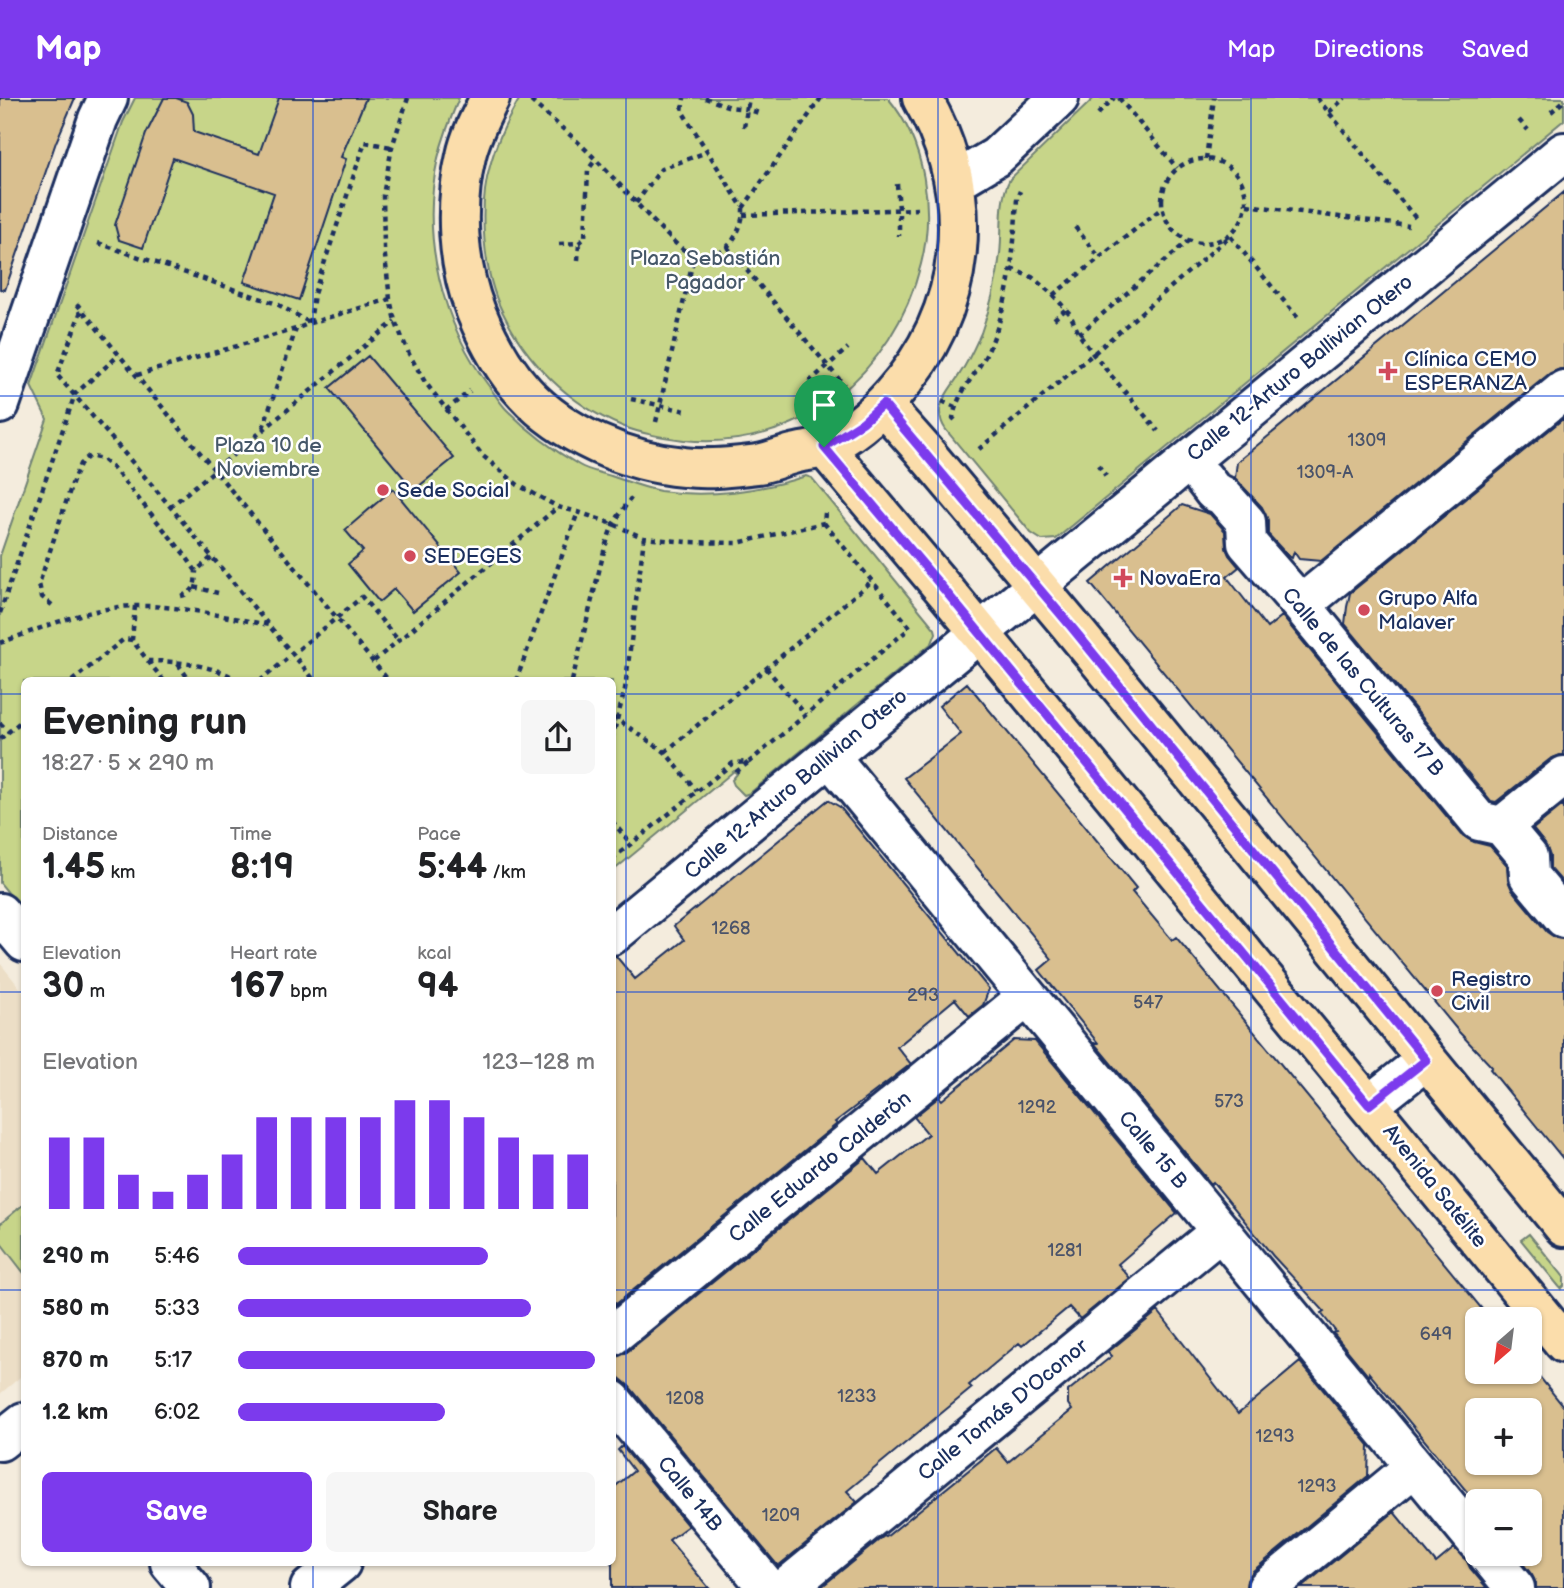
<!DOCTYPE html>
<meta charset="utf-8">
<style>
:root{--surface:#fff;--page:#f6f6f6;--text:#202124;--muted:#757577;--accent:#7c3aed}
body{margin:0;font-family:"Balsamiq Sans",sans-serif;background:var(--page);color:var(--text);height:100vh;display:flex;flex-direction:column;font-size:26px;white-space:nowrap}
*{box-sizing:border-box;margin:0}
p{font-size:23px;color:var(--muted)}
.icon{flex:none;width:38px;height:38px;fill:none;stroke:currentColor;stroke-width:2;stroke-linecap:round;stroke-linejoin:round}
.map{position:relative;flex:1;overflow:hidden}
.details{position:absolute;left:21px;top:579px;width:595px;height:889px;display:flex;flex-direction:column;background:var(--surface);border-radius:10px;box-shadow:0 2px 5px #0004}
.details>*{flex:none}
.needle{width:46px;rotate:208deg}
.buttons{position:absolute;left:1465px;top:1209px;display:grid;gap:14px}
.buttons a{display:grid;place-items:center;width:77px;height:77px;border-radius:10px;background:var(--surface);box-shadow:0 2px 5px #0004;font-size:35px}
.pin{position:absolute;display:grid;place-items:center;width:60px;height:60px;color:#fff;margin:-72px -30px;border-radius:50% 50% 50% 0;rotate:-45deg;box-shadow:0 0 7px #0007}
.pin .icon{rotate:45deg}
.round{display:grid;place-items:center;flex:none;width:74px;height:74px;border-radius:10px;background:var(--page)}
.summary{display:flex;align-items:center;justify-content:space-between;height:119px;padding:0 21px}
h1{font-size:38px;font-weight:600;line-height:52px}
.stats{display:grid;grid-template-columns:repeat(3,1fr);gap:10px;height:119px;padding:7px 21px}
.stats div{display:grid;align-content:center}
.stats b{font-size:35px;font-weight:600}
.stats small{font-size:19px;font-weight:400}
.stats p{font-size:19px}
.chart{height:196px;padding:14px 21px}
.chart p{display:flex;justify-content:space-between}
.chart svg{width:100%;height:126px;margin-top:7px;stroke:var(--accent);stroke-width:6}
.cta{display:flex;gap:14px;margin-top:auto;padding:14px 21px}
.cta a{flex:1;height:80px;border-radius:10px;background:var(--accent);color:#fff;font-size:28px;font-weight:600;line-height:80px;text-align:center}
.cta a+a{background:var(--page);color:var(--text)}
ul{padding:0 21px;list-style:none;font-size:23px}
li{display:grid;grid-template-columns:112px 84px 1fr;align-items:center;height:52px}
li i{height:18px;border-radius:9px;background:var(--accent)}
header{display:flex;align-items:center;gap:42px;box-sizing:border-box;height:98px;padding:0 35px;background:var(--accent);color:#fff}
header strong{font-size:33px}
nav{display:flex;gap:38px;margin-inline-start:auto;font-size:24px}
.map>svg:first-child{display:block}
</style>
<header>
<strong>Map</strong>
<nav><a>Map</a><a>Directions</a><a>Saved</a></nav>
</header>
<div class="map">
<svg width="1564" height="1490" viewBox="0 0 1564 1490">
<rect width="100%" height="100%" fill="#f4ecdd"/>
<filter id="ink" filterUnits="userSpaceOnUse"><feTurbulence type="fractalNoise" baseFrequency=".0143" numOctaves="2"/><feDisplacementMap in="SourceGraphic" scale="14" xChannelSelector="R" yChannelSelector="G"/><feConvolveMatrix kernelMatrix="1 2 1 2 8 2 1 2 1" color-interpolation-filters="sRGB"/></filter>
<g filter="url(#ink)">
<path fill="#ecdec6" d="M0,865L24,895V1276L0,1296Z"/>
<path fill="#c7d589" stroke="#718274" stroke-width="2" d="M135,0H459C451,19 443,40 438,60C420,139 442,227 491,291C496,298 501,306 507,312C527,332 555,353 579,367C589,373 603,375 614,379C629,384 644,390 660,393C708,400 760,393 806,378L812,380L935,531L936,535L932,545L750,695L744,697L734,687L732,682L737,676L734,673L613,773L612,583H24V814L0,785V458L47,321L31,288L123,24Z
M520,0H888C925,44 935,111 921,166C894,275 799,354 684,342C662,339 642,336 622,328C570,307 526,264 502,213C483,174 478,109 490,68C496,44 507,22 520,0Z
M1094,0H1564V22L1056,441L1042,442L1031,435L946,332C930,309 950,293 961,274C969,262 975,248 981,235C990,210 997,183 1000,156C1003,131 998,103 1010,81Z
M24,1106V1175L0,1144V1126Z
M1529,1136L1564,1179V1188L1561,1191L1521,1142Z"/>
<path fill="#d9bf8f" stroke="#1b2f5e" stroke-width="2" fill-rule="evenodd" d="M0,0H75L56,44L5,192L0,191Z
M164,0H176L187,4L193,16L194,34L259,56L279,0H366L341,59L346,61L299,202L244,184L274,95L173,60L143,150L119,142L115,127L146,36Z
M1564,94V271H1560L1550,275L1321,463L1299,461L1294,454L1292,460L1289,459L1268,436V422L1262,409L1235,380L1237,364Z
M368,258L454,360L414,392L329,290Z
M1564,320V657H1560L1550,661L1496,704L1491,703L1345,526L1347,509L1350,495Z
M393,391L461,474L413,513L394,491L379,504L348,466L363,453L345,432Z
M1182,407L1210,416L1225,433L1226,450L1229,457L1239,469L1227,479L1267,530L1282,518L1462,737L1474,744L1490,748L1507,767L1508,782L1512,792L1547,834L1556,840L1564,841V1062L1490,971L1492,969L1459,934L1090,485Z
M967,585L1136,790L1132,794L1172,842L1176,839L1186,851L1491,1222H1477V1274H1530V1267L1564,1309V1490H1536V1486L1532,1477L1515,1456H1530V1404H1477V1406L1369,1275V1279L1333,1235L1336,1234L1321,1215L1324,1213L1273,1158L1213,1084L1211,1086L1094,945H1098L1039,872L1052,861L904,680L961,636L939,608ZM1477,1312H1530V1365H1477Z
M828,702L840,709L989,891L983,907L969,918L955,901L897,949L911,966L835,1024L837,1026L615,1207V1205L612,1207V858H616L635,881L684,842L674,828Z
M1564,706V786L1550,770V758L1545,746L1533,731Z
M1014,942L1035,943L1177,1115L1118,1166L1130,1180L1080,1221L1069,1209L1022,1248L1019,1245L969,1287L972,1290L847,1393L857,1404L778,1468L629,1288L617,1278V1259L626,1255L865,1060L878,1076L928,1036L914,1019L939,999L942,1002Z
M1158,1213L1238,1316L1300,1264L1369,1347L1368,1378L1253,1473L1247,1482L1246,1490H820L884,1438L886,1439L996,1350L1008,1364L1072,1312L1068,1306V1293L1112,1258L1108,1254Z
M622,1348L688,1428L669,1442L709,1490H612V1391L634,1373L618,1352Z
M1394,1414L1436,1465L1454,1450L1467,1463L1470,1470L1487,1490H1301Z"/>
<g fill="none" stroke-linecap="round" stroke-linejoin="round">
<g stroke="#1b2f5e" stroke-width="44">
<path id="street" d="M0,306L98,21L108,0
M1204,381L1214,394L1222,397L1246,424L1247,445
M1247,445L1301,507L1479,723L1502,728L1528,759L1529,778
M1301,507L1564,292
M830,659L1477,1444
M1502,728L1564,678
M1529,778L1564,820
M0,815L24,844
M612,1238L1027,899
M612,1302L768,1490
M1487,1456L1515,1490
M170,1465L191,1490
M310,1490L341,1465
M786,1490L1221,1133
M1267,1490L1414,1369"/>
</g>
<g stroke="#1b2f5e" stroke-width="44">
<path id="secondary" d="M954,84L996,59L1059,0
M612,837L1564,54
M1369,1007L1426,962
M0,1343L24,1324"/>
</g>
<g stroke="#1b2f5e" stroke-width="44">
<path id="primary" d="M490,0C481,18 470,38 466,58C454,109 457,165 476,214C488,243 503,271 525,295C563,337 628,364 684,369C708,372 734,369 758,366C770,364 781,359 793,356C803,353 814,353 824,349C847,340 875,316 891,298C968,213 979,99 922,0
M883,307L923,352L1069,526L1564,1129
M824,349L947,495L1564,1245"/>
</g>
<path stroke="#1b2f5e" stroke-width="4.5" stroke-dasharray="5 5" stroke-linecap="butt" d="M408,0L392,49L383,97L384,150L390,201L395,223L409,256L425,284L483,358L518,387L558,409L578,414L613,426L644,440L687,444L737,445L824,425
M705,0L730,9L747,11L762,16
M1119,0L1177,70
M1317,0L1418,123
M531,3C553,23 578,42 598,64C622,88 643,114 668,138C675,145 683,153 693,157C721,168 744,135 743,110L682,13L684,0
M1329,14L1345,0
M1551,14L1564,3
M1098,16L1114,0
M1519,22L1528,32
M744,29L749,0
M1162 103a42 42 0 1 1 84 0a42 42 0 1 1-84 0Z
M1206,61L1214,0
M897,86L899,111V138
M636,105L661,71L707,54
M1247,107L1409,128
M743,110L821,0
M743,117L917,111
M1075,129L1100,160
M98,145L277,206L309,224
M559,146L579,145L585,140L588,72L596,61
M727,149L844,287
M578,162L579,145
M1011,171L1032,179L1053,197L1070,216L1079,236L1093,256L1158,333
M1053,197L1162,110
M77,206L389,583
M81,213L57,277L163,400L315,583
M1054,221L1065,212
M310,225L314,196L365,44L391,49
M1079,236L1188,143
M137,277L296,231L310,225L390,201
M809,284L848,250
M631,301L686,313
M942,303L955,309
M446,312L470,293
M955,322L953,320C957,294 977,276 988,253C1010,205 1014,153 1017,100L1020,93
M656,324L694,158
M263,330L296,231
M979,351L1093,256L1230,138L1298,220
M1098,367L1106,378
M170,409L395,223
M825,415L824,425L910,529
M194,489L218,495
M181,498C196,494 195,486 196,473
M52,507L42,499L39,486L74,380L80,366L89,358L102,361L114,371L185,457L196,473L212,459
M135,508L132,542L148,563C179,563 213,567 240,583
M0,515L75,296L119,257
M0,545C43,530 88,509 135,508C180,507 225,519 269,527
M148,563L164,583
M374,563L558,409
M178,566L190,583
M766,570L806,617
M72,583L124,541L132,542
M260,583L362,499L398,542
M516,583L578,414
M572,583L605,449L613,426L631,400
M612,620L618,622L665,654L697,693
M0,625L9,634
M0,641L24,621
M612,641L625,591L644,440
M665,654L872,483
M736,674L749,664
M612,723L631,746
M612,761L733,665L749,664L910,530"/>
<use href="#street" stroke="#fff" stroke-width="38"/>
<use href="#secondary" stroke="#fff" stroke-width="38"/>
<use href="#primary" stroke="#fbddab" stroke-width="38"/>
</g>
</g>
<g fill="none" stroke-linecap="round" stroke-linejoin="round" filter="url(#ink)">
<g stroke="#fff" stroke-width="14">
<path id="route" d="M883,306L1069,526L1426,962L1369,1007L947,495L824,349L863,324Z"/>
</g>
<use href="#route" stroke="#7c3aed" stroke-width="9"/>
</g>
<path fill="none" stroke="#1d4ed8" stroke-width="2" stroke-opacity="0.55" d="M313,0V583M626,0V1490M938,0V1490M1251,0V1490M0,298H1564M0,596H24M612,596H1564M0,894H24M612,894H1564M0,1192H24M612,1192H1564M313,1465V1490"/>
<g fill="#d1495b" stroke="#fff" stroke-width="2.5">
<path d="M1384.5 262.5h7v7h7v7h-7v7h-7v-7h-7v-7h7z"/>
<circle cx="383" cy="392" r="7"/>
<circle cx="410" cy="458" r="7"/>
<path d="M1119.5 469.5h7v7h7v7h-7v7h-7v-7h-7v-7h7z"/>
<circle cx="1364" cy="512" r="7"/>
<circle cx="1437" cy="893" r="7"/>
</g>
<g text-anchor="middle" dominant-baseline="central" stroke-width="5" stroke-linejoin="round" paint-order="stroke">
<g font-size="18" fill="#4a536a">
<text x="1367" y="342">1309</text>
<text x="1325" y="374">1309-A</text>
<text x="731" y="830">1268</text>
<text x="923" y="897">293</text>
<text x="1148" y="904">547</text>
<text x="1229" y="1003">573</text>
<text x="1037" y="1009">1292</text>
<text x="1065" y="1152">1281</text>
<text x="1436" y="1236">649</text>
<text x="857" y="1298">1233</text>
<text x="685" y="1300">1208</text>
<text x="1275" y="1338">1293</text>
<text x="1317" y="1388">1293</text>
<text x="781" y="1417">1209</text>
</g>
<g font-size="21" fill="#465869" stroke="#fff">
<text x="705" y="160">Plaza Sebastián<tspan x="705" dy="24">Pagador</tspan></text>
<text x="268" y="347">Plaza 10 de<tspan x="268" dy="24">Noviembre</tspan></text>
</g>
<g font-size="21" fill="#1b2f5e" stroke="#fff" text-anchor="start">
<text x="1404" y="261">Clínica CEMO<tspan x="1404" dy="24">ESPERANZA</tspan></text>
<text x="397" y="392">Sede Social</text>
<text x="424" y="458">SEDEGES</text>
<text x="1139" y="480">NovaEra</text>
<text x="1378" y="500">Grupo Alfa<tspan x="1378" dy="24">Malaver</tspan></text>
<text x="1451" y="881">Registro<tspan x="1451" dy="24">Civil</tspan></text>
</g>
<g font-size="21" fill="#1b2f5e" stroke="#fff">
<text transform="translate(1300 270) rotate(-39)">Calle 12-Arturo Ballivian Otero</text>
<text transform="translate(1363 584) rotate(50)">Calle de las Culturas 17 B</text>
<text transform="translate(796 686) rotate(-40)">Calle 12-Arturo Ballivian Otero</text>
<text transform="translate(1153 1052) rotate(50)">Calle 15 B</text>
<text transform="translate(820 1069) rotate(-39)">Calle Eduardo Calderón</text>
<text transform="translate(1435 1088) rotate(51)">Avenida Satélite</text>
<text transform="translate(1003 1312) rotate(-39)">Calle Tomás D'Oconor</text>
<text transform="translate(690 1396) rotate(51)">Calle 14B</text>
</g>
</g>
</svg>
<div class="buttons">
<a><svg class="needle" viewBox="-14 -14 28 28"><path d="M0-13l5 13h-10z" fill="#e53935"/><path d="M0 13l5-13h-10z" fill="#757577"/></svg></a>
<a>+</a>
<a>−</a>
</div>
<div class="pin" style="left:824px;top:349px;background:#1e9e55"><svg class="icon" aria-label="arrive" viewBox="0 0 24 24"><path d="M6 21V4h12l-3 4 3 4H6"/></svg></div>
<section class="details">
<div class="summary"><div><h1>Evening run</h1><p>18:27 · 5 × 290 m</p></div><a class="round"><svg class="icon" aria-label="share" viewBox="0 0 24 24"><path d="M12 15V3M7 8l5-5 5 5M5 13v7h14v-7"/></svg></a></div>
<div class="stats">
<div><p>Distance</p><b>1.45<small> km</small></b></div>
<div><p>Time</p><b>8:19</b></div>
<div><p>Pace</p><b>5:44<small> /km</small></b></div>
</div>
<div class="stats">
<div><p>Elevation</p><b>30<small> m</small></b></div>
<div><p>Heart rate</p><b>167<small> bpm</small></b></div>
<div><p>kcal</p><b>94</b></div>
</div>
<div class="chart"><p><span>Elevation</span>123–128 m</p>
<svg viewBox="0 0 160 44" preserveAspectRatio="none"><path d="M5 44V19M15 44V19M25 44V32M35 44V38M45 44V32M55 44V25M65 44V12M75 44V12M85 44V12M95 44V12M105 44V6M115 44V6M125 44V12M135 44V19M145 44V25M155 44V25"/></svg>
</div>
<ul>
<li><b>290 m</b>5:46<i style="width:70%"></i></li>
<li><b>580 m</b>5:33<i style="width:82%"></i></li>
<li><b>870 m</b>5:17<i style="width:100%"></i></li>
<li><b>1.2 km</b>6:02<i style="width:58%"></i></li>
</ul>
<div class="cta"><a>Save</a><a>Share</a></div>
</section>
</div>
